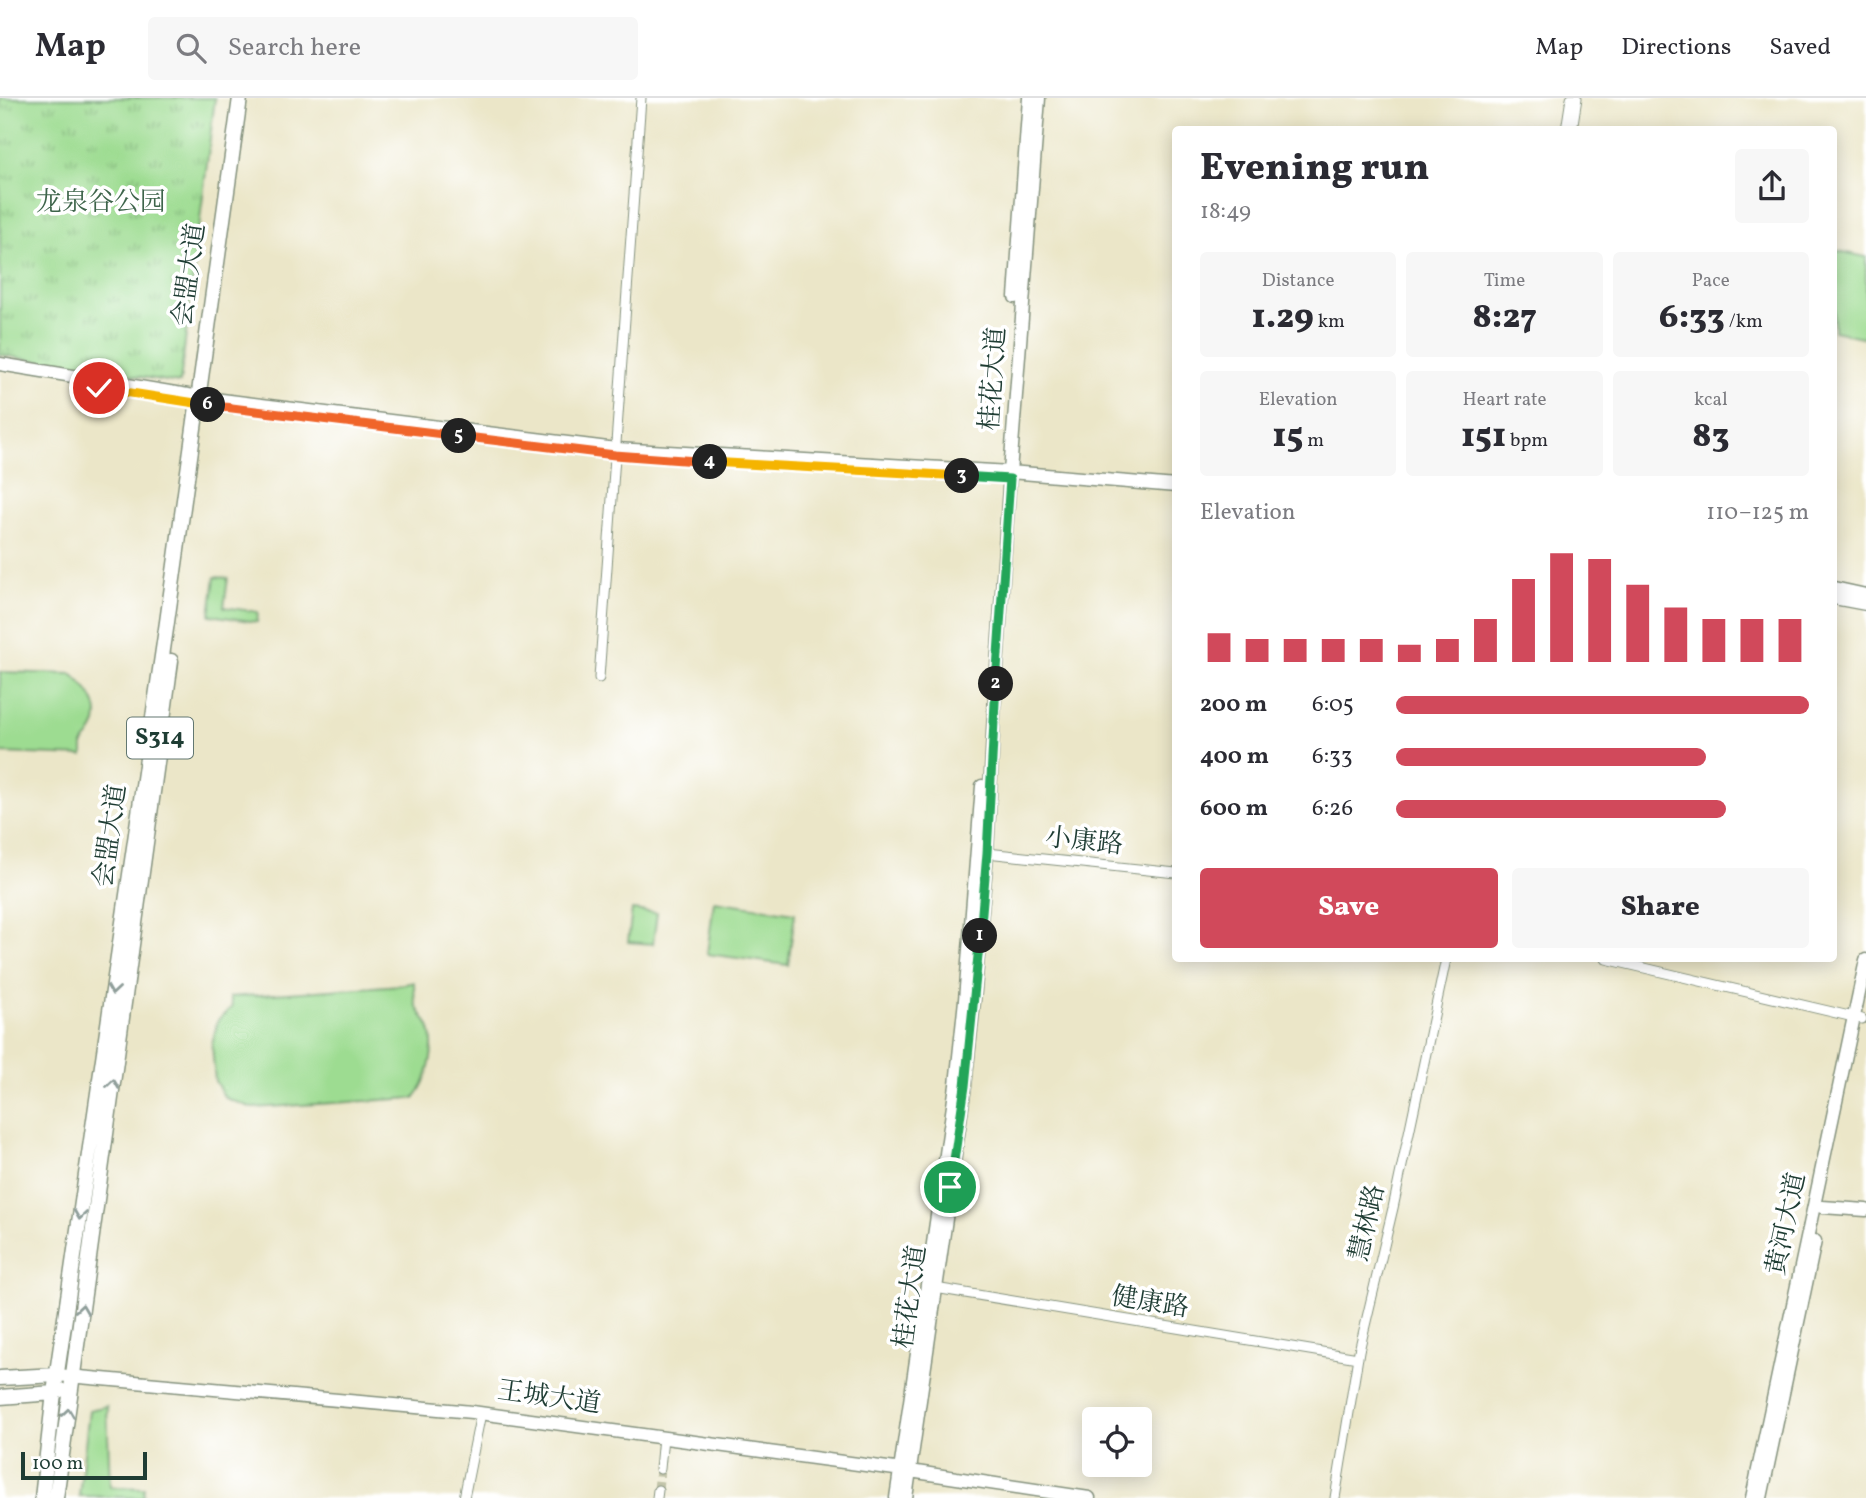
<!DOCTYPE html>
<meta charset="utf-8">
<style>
:root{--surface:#fff;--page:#f7f7f7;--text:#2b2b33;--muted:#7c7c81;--line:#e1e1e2;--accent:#d1495b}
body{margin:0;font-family:Vollkorn,"Noto Serif SC",serif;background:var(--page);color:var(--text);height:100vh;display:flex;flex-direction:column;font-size:26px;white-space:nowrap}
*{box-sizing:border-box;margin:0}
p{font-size:23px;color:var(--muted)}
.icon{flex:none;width:38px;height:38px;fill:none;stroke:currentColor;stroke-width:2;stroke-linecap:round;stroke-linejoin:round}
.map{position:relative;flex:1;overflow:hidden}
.details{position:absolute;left:1172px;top:28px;width:665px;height:836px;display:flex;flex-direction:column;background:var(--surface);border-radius:7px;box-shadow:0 4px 18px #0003}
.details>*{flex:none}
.tools{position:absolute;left:1082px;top:1309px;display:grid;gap:14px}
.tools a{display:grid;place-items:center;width:70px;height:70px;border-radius:7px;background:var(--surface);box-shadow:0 4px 18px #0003;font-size:35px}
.scale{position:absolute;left:21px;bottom:18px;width:126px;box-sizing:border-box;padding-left:7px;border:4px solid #1f3d34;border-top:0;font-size:19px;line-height:24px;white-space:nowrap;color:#1f3d34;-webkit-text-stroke:5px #fff;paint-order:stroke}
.pin{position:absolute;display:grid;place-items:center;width:60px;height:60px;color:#fff;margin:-30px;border:4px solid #fff;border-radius:50%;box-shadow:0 2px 7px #0007}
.km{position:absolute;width:35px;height:35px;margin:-18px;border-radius:50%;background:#222;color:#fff;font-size:19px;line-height:35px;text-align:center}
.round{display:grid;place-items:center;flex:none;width:74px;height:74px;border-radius:7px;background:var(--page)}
.summary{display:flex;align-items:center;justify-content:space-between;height:119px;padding:0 28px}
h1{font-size:38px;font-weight:800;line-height:52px}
.figures{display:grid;grid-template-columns:repeat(3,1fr);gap:10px;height:119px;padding:7px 28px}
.figures div{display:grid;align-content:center;border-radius:7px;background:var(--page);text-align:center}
.figures b{font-size:35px;font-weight:800}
.figures small{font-size:19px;font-weight:400}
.figures p{font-size:19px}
.chart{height:196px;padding:14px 28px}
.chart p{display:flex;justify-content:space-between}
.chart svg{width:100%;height:126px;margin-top:7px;stroke:var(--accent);stroke-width:6}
.button{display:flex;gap:14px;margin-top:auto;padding:14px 28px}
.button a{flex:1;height:80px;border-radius:7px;background:var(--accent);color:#fff;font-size:28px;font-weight:800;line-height:80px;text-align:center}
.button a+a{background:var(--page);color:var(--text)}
ul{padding:0 28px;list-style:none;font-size:23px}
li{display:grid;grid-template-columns:112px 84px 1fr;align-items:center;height:52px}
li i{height:18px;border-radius:9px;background:var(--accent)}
header{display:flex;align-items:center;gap:42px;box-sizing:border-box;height:98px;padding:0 35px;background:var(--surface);border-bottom:2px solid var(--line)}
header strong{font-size:33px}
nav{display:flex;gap:38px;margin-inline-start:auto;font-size:24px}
.search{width:490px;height:63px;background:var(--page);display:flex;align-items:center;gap:18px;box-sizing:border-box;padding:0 24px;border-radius:7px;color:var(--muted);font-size:26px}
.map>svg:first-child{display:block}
</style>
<header>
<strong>Map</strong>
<div class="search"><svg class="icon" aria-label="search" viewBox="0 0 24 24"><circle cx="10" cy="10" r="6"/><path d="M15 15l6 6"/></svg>Search here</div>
<nav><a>Map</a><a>Directions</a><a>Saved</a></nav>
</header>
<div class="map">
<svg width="1866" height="1400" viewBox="0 0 1866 1400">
<defs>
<pattern id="park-tufts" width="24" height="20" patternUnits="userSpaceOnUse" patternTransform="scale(1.75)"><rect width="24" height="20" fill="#9ddc91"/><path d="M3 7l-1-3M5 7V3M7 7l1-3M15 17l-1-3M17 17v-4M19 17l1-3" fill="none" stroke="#7fb477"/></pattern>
</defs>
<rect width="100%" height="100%" fill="#fff"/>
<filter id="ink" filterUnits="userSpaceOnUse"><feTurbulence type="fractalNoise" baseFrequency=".0143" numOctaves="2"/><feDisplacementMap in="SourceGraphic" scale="14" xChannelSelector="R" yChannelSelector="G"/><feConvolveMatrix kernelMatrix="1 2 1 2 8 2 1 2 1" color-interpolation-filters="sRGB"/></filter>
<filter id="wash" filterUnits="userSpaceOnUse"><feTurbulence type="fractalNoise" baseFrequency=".00686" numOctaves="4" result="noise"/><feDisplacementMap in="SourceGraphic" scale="28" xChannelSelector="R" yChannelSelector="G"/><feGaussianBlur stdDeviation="1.57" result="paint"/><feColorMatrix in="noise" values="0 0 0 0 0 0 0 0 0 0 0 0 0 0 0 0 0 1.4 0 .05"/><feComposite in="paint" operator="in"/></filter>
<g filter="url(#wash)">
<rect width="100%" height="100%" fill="#ebe6c8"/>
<path fill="#9ddc91" stroke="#5e8c62" stroke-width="2" d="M1834,152L1866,159V240L1834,233Z
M215,479L228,480L224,509L258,514L257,524L210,517Z
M0,574L72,576C95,597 109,620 83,645V658L0,655Z
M714,803L795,815L788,867L707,856Z
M632,812L657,815L653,846L628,844Z
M414,884C414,891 414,900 416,907C419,915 427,922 430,931C436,952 428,984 414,1000L253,1010L225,1000L215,983L212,946L218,922L232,909L230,899L401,887Z
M107,1308L110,1389L144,1390L143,1400L79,1398L89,1312Z"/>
<path fill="url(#park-tufts)" stroke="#5e8c62" stroke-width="2" d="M0,0H215L180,285L0,257Z"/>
</g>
<g filter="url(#ink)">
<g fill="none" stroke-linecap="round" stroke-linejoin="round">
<path stroke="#c2c4aa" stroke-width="9" stroke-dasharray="9 4.5" stroke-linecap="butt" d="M658,1392L660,1371"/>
<g stroke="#85927e" stroke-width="11">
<path id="street" d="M1566,32L1571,0
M1572,32L1577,0
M599,580L641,0
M987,755L1176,775
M1606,861L1862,921
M935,1190L1358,1260
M660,1371L663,1339
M464,1400L481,1315
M657,1400L658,1392
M1335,1400L1359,1253L1393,1110L1446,861"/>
</g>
<g stroke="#85927e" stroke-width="15">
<path id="secondary" d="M1015,199L1029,0
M0,266L206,300L616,351L1010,374L1176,388
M1834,490L1866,497
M1834,500L1866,506
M1822,1109L1866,1112
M57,1277L472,1314L910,1373L1089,1400
M896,1400L956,987L965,902L982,688
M906,1400L965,988L974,903L987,755L994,614L1010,374L1039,0
M1752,1400L1866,862
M1761,1400L1815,1143"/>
</g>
<g stroke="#85927e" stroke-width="17">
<path id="primary" d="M0,1280L57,1277
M0,1299L54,1295L60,1292
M42,1400L54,1295L167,524L240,0
M56,1400L171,563"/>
</g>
<use href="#street" stroke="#fff" stroke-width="9"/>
<use href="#secondary" stroke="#fff" stroke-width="12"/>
<use href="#primary" stroke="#fff" stroke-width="14"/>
</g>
<defs><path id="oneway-chevron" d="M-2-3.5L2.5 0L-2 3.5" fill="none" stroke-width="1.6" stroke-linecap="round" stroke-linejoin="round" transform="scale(1.75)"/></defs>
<g stroke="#8f9e9a">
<use href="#oneway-chevron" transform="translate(113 892) rotate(98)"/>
<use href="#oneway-chevron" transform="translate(113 986) rotate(-82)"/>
<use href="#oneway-chevron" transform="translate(80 1117) rotate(98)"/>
<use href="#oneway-chevron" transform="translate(82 1211) rotate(-82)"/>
<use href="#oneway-chevron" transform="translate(68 1315) rotate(-82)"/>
</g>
</g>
<g fill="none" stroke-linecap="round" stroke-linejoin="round" filter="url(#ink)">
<g stroke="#fff" stroke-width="14">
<path id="split-1" d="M950,1089L965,988L980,838"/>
</g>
<g stroke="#fff" stroke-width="14">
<path id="split-2" d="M980,838L987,755L996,586"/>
</g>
<g stroke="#fff" stroke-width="14">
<path id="split-3" d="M962,378L1010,381L996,586"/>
</g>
<g stroke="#fff" stroke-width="14">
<path id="split-4" d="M710,364L962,378"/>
</g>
<g stroke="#fff" stroke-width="14">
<path id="split-5" d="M459,338L615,357L710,364"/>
</g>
<g stroke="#fff" stroke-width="14">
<path id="split-6" d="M208,307L459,338"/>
</g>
<g stroke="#fff" stroke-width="14">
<path id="split-7" d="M99,290L208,307"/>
</g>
<use href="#split-1" stroke="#22a559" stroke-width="9"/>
<use href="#split-2" stroke="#22a559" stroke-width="9"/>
<use href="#split-3" stroke="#22a559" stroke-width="9"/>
<use href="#split-4" stroke="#f5b400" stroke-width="9"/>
<use href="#split-5" stroke="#f0652b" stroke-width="9"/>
<use href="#split-6" stroke="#f0652b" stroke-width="9"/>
<use href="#split-7" stroke="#f5b400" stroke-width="9"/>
</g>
<g text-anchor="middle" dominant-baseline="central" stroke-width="7" stroke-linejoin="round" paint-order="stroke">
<rect fill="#fff" stroke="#627771" stroke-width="2" x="127" y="619.5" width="66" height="41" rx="5"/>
<g font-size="24" font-weight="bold" fill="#1f3d34">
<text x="160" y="640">S314</text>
</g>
<g font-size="26" fill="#3e654b" stroke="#fff">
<text x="101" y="105">龙泉谷公园</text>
</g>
<g font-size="26" fill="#1f3d34" stroke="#fff">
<text transform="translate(190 177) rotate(-82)">会盟大道</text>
<text transform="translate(994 281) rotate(-86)">桂花大道</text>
<text transform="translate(111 738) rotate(-82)">会盟大道</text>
<text transform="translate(1084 744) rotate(6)">小康路</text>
<text transform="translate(1368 1125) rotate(-77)">慧林路</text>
<text transform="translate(1787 1126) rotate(-78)">黄河大道</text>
<text transform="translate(911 1199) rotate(-82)">桂花大道</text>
<text transform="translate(1150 1205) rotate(9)">健康路</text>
<text transform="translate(549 1300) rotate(8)">王城大道</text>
</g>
</g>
</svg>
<div class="tools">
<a><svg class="icon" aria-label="locate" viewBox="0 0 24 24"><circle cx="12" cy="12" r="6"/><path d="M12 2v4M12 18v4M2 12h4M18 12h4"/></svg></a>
</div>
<div class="scale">100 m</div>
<div class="pin" style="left:950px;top:1089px;background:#1e9e55"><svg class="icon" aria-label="arrive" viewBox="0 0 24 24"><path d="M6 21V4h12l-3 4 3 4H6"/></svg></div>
<div class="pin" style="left:99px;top:290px;background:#d93025"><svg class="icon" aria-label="check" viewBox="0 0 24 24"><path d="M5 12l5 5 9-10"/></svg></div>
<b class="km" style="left:980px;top:838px">1</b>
<b class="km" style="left:996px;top:586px">2</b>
<b class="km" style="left:962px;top:378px">3</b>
<b class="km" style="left:710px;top:364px">4</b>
<b class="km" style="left:459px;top:338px">5</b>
<b class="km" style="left:208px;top:307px">6</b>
<section class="details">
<div class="summary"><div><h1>Evening run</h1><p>18:49</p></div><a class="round"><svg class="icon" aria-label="share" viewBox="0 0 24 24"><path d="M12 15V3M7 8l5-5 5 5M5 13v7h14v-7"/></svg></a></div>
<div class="figures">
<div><p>Distance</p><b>1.29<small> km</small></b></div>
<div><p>Time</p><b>8:27</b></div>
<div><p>Pace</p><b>6:33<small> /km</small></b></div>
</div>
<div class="figures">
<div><p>Elevation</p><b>15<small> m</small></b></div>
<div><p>Heart rate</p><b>151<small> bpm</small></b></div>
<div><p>kcal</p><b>83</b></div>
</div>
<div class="chart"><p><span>Elevation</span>110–125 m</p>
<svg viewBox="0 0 160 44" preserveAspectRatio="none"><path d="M5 44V34M15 44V36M25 44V36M35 44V36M45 44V36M55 44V38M65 44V36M75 44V29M85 44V15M95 44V6M105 44V8M115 44V17M125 44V25M135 44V29M145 44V29M155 44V29"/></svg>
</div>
<ul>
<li><b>200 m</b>6:05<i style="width:100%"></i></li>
<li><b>400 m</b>6:33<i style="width:75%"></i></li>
<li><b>600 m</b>6:26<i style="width:80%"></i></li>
</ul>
<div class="button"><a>Save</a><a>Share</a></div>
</section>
</div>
